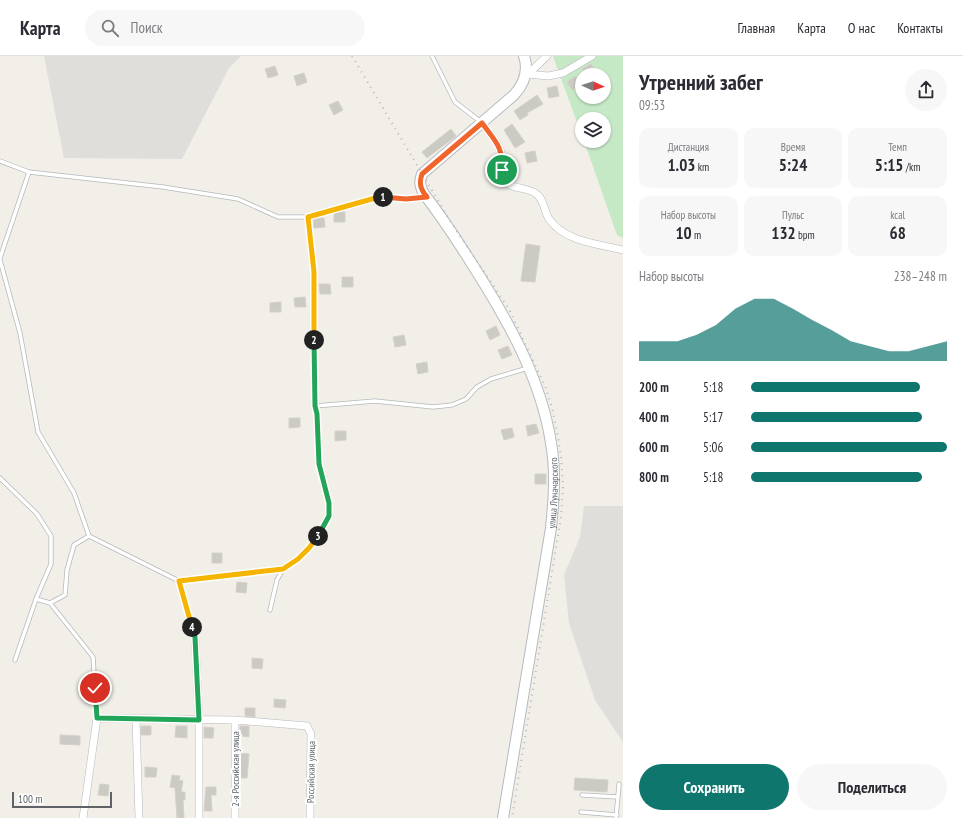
<!DOCTYPE html>
<html lang="ru">
<meta charset="utf-8">
<style>
:root{--surface:#fff;--page:#f7f7f7;--text:#2b2b33;--muted:#7c7c81;--line:#e1e1e2;--accent:#0f766e}
body{margin:0;font-family:"PT Sans Narrow",sans-serif;background:var(--page);color:var(--text);height:100vh;display:flex;flex-direction:column;font-size:15px;white-space:nowrap}
*{box-sizing:border-box;margin:0}
p{font-size:13px;color:var(--muted)}
.icon{flex:none;width:22px;height:22px;fill:none;stroke:currentColor;stroke-width:2;stroke-linecap:round;stroke-linejoin:round}
.map{position:relative;flex:1;overflow:hidden}
.details{display:flex;flex-direction:column;background:var(--surface);width:340px}
.details>*{flex:none}
.needle{width:26px;rotate:93deg}
.buttons{position:absolute;left:575px;top:12px;display:grid;gap:8px}
.buttons a{display:grid;place-items:center;width:36px;height:36px;border-radius:50%;background:var(--surface);box-shadow:0 1px 3px #0004;font-size:20px}
.scale{position:absolute;left:12px;bottom:10px;width:100px;box-sizing:border-box;padding-left:4px;border:2px solid #5f6368;border-top:0;font-size:11px;line-height:14px;white-space:nowrap;color:#5f6368;-webkit-text-stroke:3px #fff;paint-order:stroke}
.pin{position:absolute;display:grid;place-items:center;width:34px;height:34px;color:#fff;margin:-17px;border:2px solid #fff;border-radius:50%;box-shadow:0 1px 4px #0007}
.km{position:absolute;width:20px;height:20px;margin:-10px;border-radius:50%;background:#222;color:#fff;font-size:11px;line-height:20px;text-align:center}
.round{display:grid;place-items:center;flex:none;width:42px;height:42px;border-radius:21px;background:var(--page)}
.headline{display:flex;align-items:center;justify-content:space-between;height:68px;padding:0 16px}
h1{font-size:22px;font-weight:600;line-height:30px}
.metrics{display:grid;grid-template-columns:repeat(3,1fr);gap:6px;height:68px;padding:4px 16px}
.metrics div{display:grid;align-content:center;border-radius:10px;background:var(--page);text-align:center}
.metrics b{font-size:17px;font-weight:600}
.metrics small{font-size:11px;font-weight:400}
.metrics p{font-size:11px}
.chart{height:112px;padding:8px 16px}
.chart p{display:flex;justify-content:space-between}
.chart svg{width:100%;height:72px;margin-top:4px;fill:var(--accent);opacity:.7}
.action{display:flex;gap:8px;margin-top:auto;padding:8px 16px}
.action a{flex:1;height:46px;border-radius:24px;background:var(--accent);color:#fff;font-size:16px;font-weight:600;line-height:46px;text-align:center}
.action a+a{background:var(--page);color:var(--text)}
ul{padding:0 16px;list-style:none;font-size:13px}
li{display:grid;grid-template-columns:64px 48px 1fr;align-items:center;height:30px}
li i{height:10px;border-radius:5px;background:var(--accent)}
header{display:flex;align-items:center;gap:24px;box-sizing:border-box;height:56px;padding:0 20px;background:var(--surface);border-bottom:1px solid var(--line)}
header strong{font-size:19px}
nav{display:flex;gap:22px;margin-inline-start:auto;font-size:14px}
.search{width:280px;height:36px;background:var(--page);display:flex;align-items:center;gap:10px;box-sizing:border-box;padding:0 14px;border-radius:22px;color:var(--muted);font-size:15px}
main{display:flex;flex:1;min-height:0}
.map>svg:first-child{display:block}
</style>
<header>
<strong>Карта</strong>
<div class="search"><svg class="icon" aria-label="search" viewBox="0 0 24 24"><circle cx="10" cy="10" r="6"/><path d="M15 15l6 6"/></svg>Поиск</div>
<nav><a>Главная</a><a>Карта</a><a>О нас</a><a>Контакты</a></nav>
</header>
<main>
<div class="map">
<svg width="623" height="762" viewBox="0 0 623 762">
<rect width="100%" height="100%" fill="#f1efe8"/>
<path fill="#e0deda" d="M44,0H241L229,12L182,103L64,102Z
M584,450H623V686L595,644L569,567L564,519L580,481Z"/>
<path fill="#c5e8c5" fill-rule="evenodd" d="M553,0H623V182L617,179L584,85H604V63H582V80ZM582,19H604V41H582Z"/>
<path fill="#cccac5" stroke="#d6d1c6" d="M591,8L596,16L592,19H578L584,15L582,13Z
M275,10L278,19L268,22L265,13Z
M304,17L307,26L297,30L294,20Z
M575,20L581,29L572,34L567,26Z
M557,30L559,40L549,42L547,32Z
M537,39L543,48L527,57L528,59L520,64L514,55Z
M338,45L343,54L334,59L329,49Z
M512,68L525,86L515,92L504,74Z
M451,73L456,80L427,102L422,96Z
M535,95L537,105L527,107L525,97Z
M337,156H345V166H334V157Z
M317,162H324L325,171L314,172L313,163Z
M526,188L540,190L535,226L521,225Z
M342,221H353V231H342Z
M319,228H330L331,238H320Z
M305,241L306,251H295L294,242Z
M281,246V256H270V247Z
M496,270L500,279L490,284L486,275Z
M404,279L406,289L395,291L393,281Z
M508,290L512,299L502,303L498,294Z
M427,306L428,316L418,318L416,308Z
M289,362H300V371L289,372Z
M536,368L539,377L528,380L526,370Z
M512,372L514,381L504,384L501,374Z
M335,375H346V384L335,385Z
M535,418H546V428H535Z
M212,497H222V507H212Z
M237,526L247,527L246,537L236,536Z
M252,602L263,603L262,613L252,612Z
M274,643L286,644L285,652L274,651Z
M245,652H255V661L245,660Z
M141,670H151V679H141Z
M176,670H187V682L175,681Z
M240,670H249V681L240,680Z
M204,671L214,672L213,682H204Z
M60,679L80,680V689L60,688Z
M240,697L249,698L247,722H240Z
M145,711L157,712L156,721H145Z
M172,719L180,720L179,724L183,725L181,736H185V744H183L184,762H177L175,732L170,731Z
M575,722L608,724L607,736L574,734Z
M100,728L109,729L108,740L98,739Z
M206,731H216V739H211L212,755H204Z"/>
<g fill="none" stroke-linecap="round" stroke-linejoin="round">
<g stroke="#b5b8bc" stroke-width="5">
<path id="service" d="M432,0L455,46L481,66
M0,105L29,116L163,131L238,143L278,161H308
M0,202L29,116
M0,204L20,277L38,376L74,437L89,480
M315,350L375,345L433,351L452,349L466,343L477,331L491,323L528,312
M0,422L37,458L51,480V508L36,543
M50,547L93,601L97,662
M270,554L277,524L283,513L298,503L309,492L322,475L329,460V447L319,409L317,382L314,282V217L308,161L379,141L406,143L423,141
M195,581L179,525L283,513
M15,604L36,543L50,547L65,539L67,514L74,489L89,480L179,525
M582,739L618,741
M581,756L617,759
M616,762L619,728"/>
</g>
<g stroke="#b5b8bc" stroke-width="8">
<path id="minor" d="M528,18L548,20L563,17L592,0
M526,20L547,0
M482,67C490,79 501,88 502,103C502,109 500,116 502,122C507,133 526,131 535,137C544,142 544,155 549,163C565,186 598,188 623,194
M195,581L199,664V762
M136,663L139,762
M83,762L97,662L235,664L307,670L311,678L310,762
M235,762V664"/>
</g>
<g stroke="#b6babf" stroke-width="12">
<g id="secondary">
<path id="s1" d="M503,762L551,472C554,443 556,415 551,387C541,322 507,263 472,208C457,184 441,160 424,138C420,130 419,126 422,118L514,39C524,28 529,15 524,0"/>
</g>
</g>
<use href="#service" stroke="#fff" stroke-width="3.5"/>
<use href="#minor" stroke="#fff" stroke-width="7"/>
<use href="#secondary" stroke="#fff" stroke-width="10"/>
<path stroke="#b6b7b8" stroke-width="2" stroke-dasharray="1 5" stroke-linecap="butt" d="M352,0L452,168L509,253L545,330L552,351L558,381L561,401L563,430L561,461L512,762"/>
</g>
<g fill="none" stroke-linecap="round" stroke-linejoin="round">
<g stroke="#fff" stroke-width="8">
<path id="split-1" d="M383,141L406,143L427,141C420,133 419,127 422,118L482,67C495,85 503,90 502,114"/>
</g>
<g stroke="#fff" stroke-width="8">
<path id="split-2" d="M314,284V216L308,161L379,141H383"/>
</g>
<g stroke="#fff" stroke-width="8">
<path id="split-3" d="M314,284L315,350L317,358L319,408L329,447V460L318,480"/>
</g>
<g stroke="#fff" stroke-width="8">
<path id="split-4" d="M192,571L179,525L283,513L298,503L309,492L318,480"/>
</g>
<g stroke="#fff" stroke-width="8">
<path id="split-5" d="M95,632L97,662L199,664L195,581L192,571"/>
</g>
<use href="#split-1" stroke="#f0652b" stroke-width="5"/>
<use href="#split-2" stroke="#f5b400" stroke-width="5"/>
<use href="#split-3" stroke="#22a559" stroke-width="5"/>
<use href="#split-4" stroke="#f5b400" stroke-width="5"/>
<use href="#split-5" stroke="#22a559" stroke-width="5"/>
</g>
<g text-anchor="middle" dominant-baseline="central" stroke-width="4" stroke-linejoin="round" paint-order="stroke">
<g font-size="10" fill="#5f6368" stroke="#fff">
<text stroke="none"><textPath href="#s1" startOffset="329">улица Луначарского</textPath></text>
<text transform="translate(235 713) rotate(-90)">2-я Российская улица</text>
<text transform="translate(311 716) rotate(-89)">Российская улица</text>
</g>
</g>
</svg>
<div class="buttons">
<a><svg class="needle" viewBox="-14 -14 28 28"><path d="M0-13l5 13h-10z" fill="#e53935"/><path d="M0 13l5-13h-10z" fill="#7c7c81"/></svg></a>
<a><svg class="icon" aria-label="layers" viewBox="0 0 24 24"><path d="M12 4l9 5-9 5-9-5zM3 14l9 5 9-5"/></svg></a>
</div>
<div class="scale">100 m</div>
<div class="pin" style="left:502px;top:114px;background:#1e9e55"><svg class="icon" aria-label="arrive" viewBox="0 0 24 24"><path d="M6 21V4h12l-3 4 3 4H6"/></svg></div>
<div class="pin" style="left:95px;top:632px;background:#d93025"><svg class="icon" aria-label="check" viewBox="0 0 24 24"><path d="M5 12l5 5 9-10"/></svg></div>
<b class="km" style="left:383px;top:141px">1</b>
<b class="km" style="left:314px;top:284px">2</b>
<b class="km" style="left:318px;top:480px">3</b>
<b class="km" style="left:192px;top:571px">4</b>
</div>
<section class="details">
<div class="headline"><div><h1>Утренний забег</h1><p>09:53</p></div><a class="round"><svg class="icon" aria-label="share" viewBox="0 0 24 24"><path d="M12 15V3M7 8l5-5 5 5M5 13v7h14v-7"/></svg></a></div>
<div class="metrics">
<div><p>Дистанция</p><b>1.03<small> km</small></b></div>
<div><p>Время</p><b>5:24</b></div>
<div><p>Темп</p><b>5:15<small> /km</small></b></div>
</div>
<div class="metrics">
<div><p>Набор высоты</p><b>10<small> m</small></b></div>
<div><p>Пульс</p><b>132<small> bpm</small></b></div>
<div><p>kcal</p><b>68</b></div>
</div>
<div class="chart"><p><span>Набор высоты</span>238–248 m</p>
<svg viewBox="0 0 160 44" preserveAspectRatio="none"><path d="M0 44V32L10 32L20 32L30 28L40 22L50 12L60 6L70 6L80 12L90 19L100 25L110 32L120 35L130 38L140 38L150 35L160 32V44z"/></svg>
</div>
<ul>
<li><b>200 m</b>5:18<i style="width:86%"></i></li>
<li><b>400 m</b>5:17<i style="width:87%"></i></li>
<li><b>600 m</b>5:06<i style="width:100%"></i></li>
<li><b>800 m</b>5:18<i style="width:87%"></i></li>
</ul>
<div class="action"><a>Сохранить</a><a>Поделиться</a></div>
</section>
</main>
